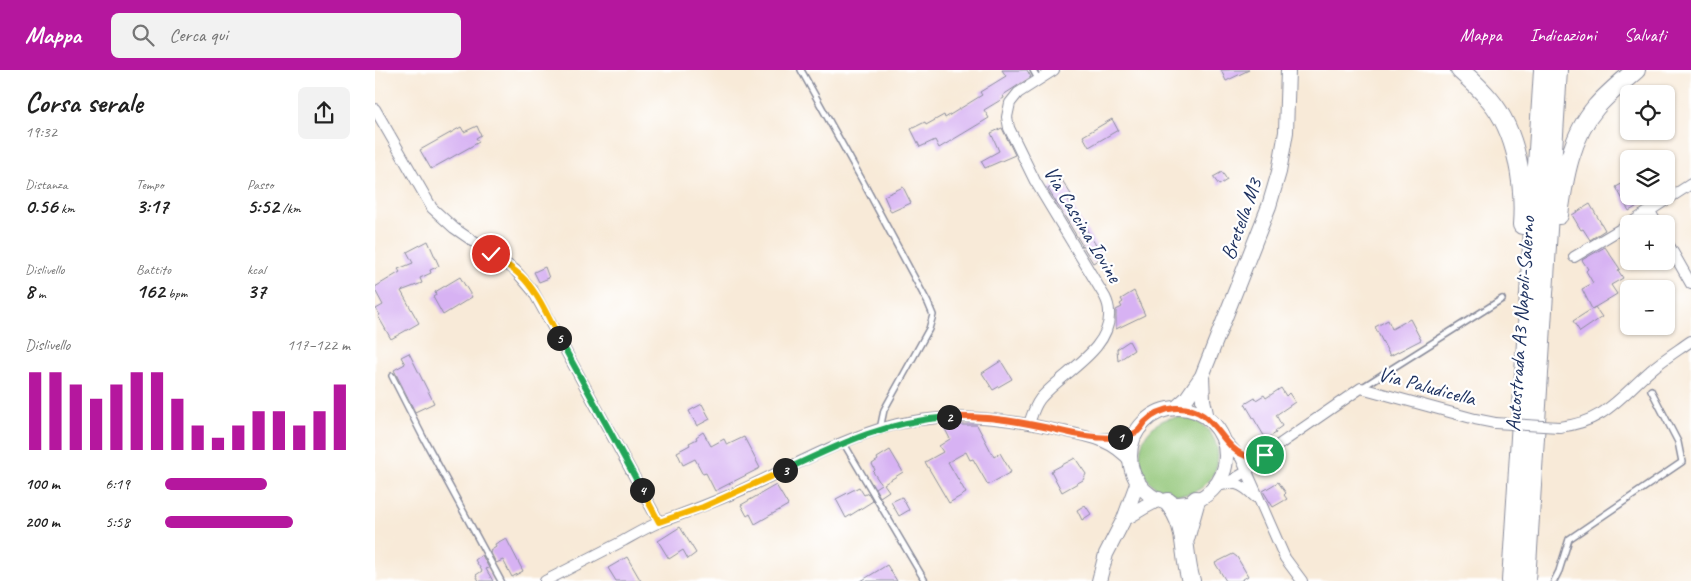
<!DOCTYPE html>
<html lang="it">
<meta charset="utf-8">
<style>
:root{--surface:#fff;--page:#f2f2f2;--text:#222;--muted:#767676;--accent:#b5179e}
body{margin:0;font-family:Caveat,sans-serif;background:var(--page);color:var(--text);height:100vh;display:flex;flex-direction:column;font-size:19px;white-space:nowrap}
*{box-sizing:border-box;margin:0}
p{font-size:16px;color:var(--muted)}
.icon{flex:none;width:28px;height:28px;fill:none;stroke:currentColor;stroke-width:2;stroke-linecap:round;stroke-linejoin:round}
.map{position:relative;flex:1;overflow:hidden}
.details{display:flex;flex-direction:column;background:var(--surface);width:375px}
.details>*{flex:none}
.fabs{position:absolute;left:1245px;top:15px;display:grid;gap:10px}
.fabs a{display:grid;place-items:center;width:55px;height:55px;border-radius:8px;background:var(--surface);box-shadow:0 1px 4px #0004;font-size:25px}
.pin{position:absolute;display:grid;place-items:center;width:42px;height:42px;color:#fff;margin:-21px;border:2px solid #fff;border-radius:50%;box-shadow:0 1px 5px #0007}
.km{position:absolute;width:25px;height:25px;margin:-12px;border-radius:50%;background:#222;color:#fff;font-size:14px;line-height:25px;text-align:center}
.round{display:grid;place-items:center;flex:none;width:52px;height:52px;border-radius:8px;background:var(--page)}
.summary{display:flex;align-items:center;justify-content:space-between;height:85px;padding:0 25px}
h1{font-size:28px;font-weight:600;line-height:38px}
.figures{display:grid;grid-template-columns:repeat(3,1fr);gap:8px;height:85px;padding:5px 25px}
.figures div{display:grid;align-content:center}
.figures b{font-size:21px;font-weight:600}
.figures small{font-size:14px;font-weight:400}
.figures p{font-size:14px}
.chart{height:140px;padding:10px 25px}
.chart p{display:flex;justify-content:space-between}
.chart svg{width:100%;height:90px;margin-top:5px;stroke:var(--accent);stroke-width:6}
ul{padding:0 25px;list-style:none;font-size:16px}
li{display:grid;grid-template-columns:80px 60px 1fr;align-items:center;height:38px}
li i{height:12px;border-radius:6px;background:var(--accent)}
header{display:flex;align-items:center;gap:30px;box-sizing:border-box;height:70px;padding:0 25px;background:var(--accent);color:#fff}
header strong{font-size:24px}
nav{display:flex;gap:28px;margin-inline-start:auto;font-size:18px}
.search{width:350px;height:45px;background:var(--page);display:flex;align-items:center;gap:12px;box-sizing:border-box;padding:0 18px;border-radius:8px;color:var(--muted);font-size:19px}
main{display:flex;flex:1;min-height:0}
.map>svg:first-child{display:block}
</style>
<header>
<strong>Mappa</strong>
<div class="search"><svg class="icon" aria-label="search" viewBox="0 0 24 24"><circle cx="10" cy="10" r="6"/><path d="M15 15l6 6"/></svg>Cerca qui</div>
<nav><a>Mappa</a><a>Indicazioni</a><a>Salvati</a></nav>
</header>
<main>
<section class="details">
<div class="summary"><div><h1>Corsa serale</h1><p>19:32</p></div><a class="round"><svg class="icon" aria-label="share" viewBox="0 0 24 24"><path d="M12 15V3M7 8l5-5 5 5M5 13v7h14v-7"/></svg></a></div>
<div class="figures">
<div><p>Distanza</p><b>0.56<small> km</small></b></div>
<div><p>Tempo</p><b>3:17</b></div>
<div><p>Passo</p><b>5:52<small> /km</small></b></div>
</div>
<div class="figures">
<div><p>Dislivello</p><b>8<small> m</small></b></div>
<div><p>Battito</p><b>162<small> bpm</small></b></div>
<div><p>kcal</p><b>37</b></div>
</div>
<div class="chart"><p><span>Dislivello</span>117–122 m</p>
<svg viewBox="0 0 160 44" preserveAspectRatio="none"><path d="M5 44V6M15 44V6M25 44V12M35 44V19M45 44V12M55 44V6M65 44V6M75 44V19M85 44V32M95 44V38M105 44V32M115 44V25M125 44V25M135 44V32M145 44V25M155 44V12"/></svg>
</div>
<ul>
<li><b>100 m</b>6:19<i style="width:55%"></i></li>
<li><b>200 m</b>5:58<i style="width:69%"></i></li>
</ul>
</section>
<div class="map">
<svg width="1316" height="511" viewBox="0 0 1316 511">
<rect width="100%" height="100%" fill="#fff"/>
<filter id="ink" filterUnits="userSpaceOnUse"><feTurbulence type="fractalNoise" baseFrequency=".02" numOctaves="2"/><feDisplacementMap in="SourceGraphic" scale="10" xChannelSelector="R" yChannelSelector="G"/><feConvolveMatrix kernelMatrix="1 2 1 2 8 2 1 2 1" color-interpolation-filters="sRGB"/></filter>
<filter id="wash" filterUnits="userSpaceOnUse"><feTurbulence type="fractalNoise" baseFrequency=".0096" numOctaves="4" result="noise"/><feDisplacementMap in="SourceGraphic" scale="20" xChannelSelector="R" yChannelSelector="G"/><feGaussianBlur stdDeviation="1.12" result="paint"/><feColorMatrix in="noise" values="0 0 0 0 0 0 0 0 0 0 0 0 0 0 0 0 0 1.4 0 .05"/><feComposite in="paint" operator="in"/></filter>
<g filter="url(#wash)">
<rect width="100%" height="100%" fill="#f8ead8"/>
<path fill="#8fc475" stroke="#557a6a" d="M765 386a39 39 0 1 1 78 0a39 39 0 1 1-78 0Z"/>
<g id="blocks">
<path fill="#d7b2f3" d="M627,0H652L656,7L628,25L629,28L609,40L614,48L564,78L560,70L545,77L536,59L550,52L551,55L569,45L570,48L607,25L605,22L631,6Z
M846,0H874L851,11Z
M737,49L743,60L714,77L708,66Z
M102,56L106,65L101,68L104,72L56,99L45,80L86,57L89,62Z
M627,58L640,85L610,98L606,91L624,81L616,63Z
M847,102L852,110L844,115L838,107Z
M687,110L697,126L693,129L728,187L718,193L673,119Z
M1254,110V126H1280L1254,141L1241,117Z
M528,117L536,133L516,142L509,126Z
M1215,134L1230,160L1215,170L1208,159L1206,160L1197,145Z
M53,171L64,196L55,200L56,203L45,208L47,213L26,221L44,253L16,269L3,246L5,245L1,239L8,235L0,220V217L25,202L23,199L38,193L32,182Z
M1230,177L1245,199L1243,200L1248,208L1236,215L1242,224L1217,239L1207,219L1218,213L1211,201L1213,199L1207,190Z
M170,197L174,208L164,212L159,202Z
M85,207L97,227L68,245L58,227L61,225L60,222Z
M759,221L770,245L741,259V240L747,237L745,234L748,232L746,229Z
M1220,237L1227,247L1205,262L1198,251Z
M1035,249L1046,270L1015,286L1000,257L1013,250L1017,259Z
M754,271L759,280L743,291L742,279Z
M34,283L59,333L40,342L19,300L30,294L26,287Z
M626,291L637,309L618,320L607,303Z
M906,318L911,326L914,323L920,332L901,345L907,356L900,361L901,363L891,369L870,334L880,328L881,330L889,325L891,328Z
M327,334L335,349L322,356L314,341Z
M568,355H602L619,387L625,383L636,402L613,415L598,389L595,390L591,382L573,392L591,423L574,433L550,392L568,382L564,376L575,369Z
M328,362L336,376L349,369L352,375L369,367L385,398L340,421L331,403L328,404L320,389L308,395L302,382L315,375L314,373L322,369L321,367Z
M515,380L528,402L509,414L514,421L505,427L500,418L506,414L498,402L500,400L497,394L503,390L502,388Z
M700,388L711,404L708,410L687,422L676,401Z
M903,412L911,423L909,425L912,429L898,437L888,421Z
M401,415L413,435L380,454L375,444L372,446L366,435Z
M484,417L489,425L493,423L498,431L471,448L461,429Z
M527,427L534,440L524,446L516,432Z
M710,435L716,444L707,450L702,440Z
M305,457L321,483L313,489L308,480L294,489L283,471Z
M131,468L148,501L137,507L128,490L121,493L115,481L121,477L120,474Z
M858,484L862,487L873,506L865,511H851L840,493Z
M107,485L114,498L111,499L118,511H104L101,505L107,501L100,490Z
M252,487L263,506L266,511H241L233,498Z
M512,495L522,511H486Z"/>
</g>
</g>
<g filter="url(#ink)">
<use href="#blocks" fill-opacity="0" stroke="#8a8c9b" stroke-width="1"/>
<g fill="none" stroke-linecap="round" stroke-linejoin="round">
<g stroke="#8a8c9b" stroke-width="8">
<path id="lane" d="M426,0L487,110L553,233L558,245L554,259L509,340L505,359
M658,0L663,9
M17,306L48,367L126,511
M986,318L1127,229
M468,372L550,511
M1179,511L1184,501L1194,469L1307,392L1303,372L1276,320"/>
</g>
<g stroke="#8a8c9b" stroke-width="12">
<path id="street" d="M0,39L57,138L79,158L140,200L158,221L284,452
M1275,141L1282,154
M1254,154L1316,114
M1291,170L1316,214
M1199,187L1254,154
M654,354C657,345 659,337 665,329C686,303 737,280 734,242C734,237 732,231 730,227L660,111L634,58L632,47L635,33L643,23L679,0
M1184,357C1229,352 1243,329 1275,301C1287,290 1302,281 1316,271
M846,365L866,388L910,488L927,511
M725,369L745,367L763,361
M854,412L871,402L889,385L986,318L1100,349L1120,353
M839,417C859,411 865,412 880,427
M170,511C196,498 222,484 248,471C259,465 272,457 285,452C311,443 336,433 362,422C409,401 454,375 504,359C562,341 621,346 679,359C710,366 735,368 756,393"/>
</g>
<g stroke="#8a8c9b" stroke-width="16">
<path id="secondary" d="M827,306L828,330L832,348
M801,338L811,329L827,306L894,136L904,102L911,62L913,0
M755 386a48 48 0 1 1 96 0a48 48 0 1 1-96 0Z
M749,449L769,437L784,429
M724,511L731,484L749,449L763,411"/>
</g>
<g stroke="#8a8c9b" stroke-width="20">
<path id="highway" d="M1085,0C1095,9 1106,19 1115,30C1142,62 1150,115 1147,155
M1184,145C1189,108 1196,66 1221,37C1233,23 1247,12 1261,0
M793,432C814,457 807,482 816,511
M810,469L821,430
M1136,511L1168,0
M1151,511L1183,0"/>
</g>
<use href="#lane" stroke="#fff" stroke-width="5"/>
<use href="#street" stroke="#fff" stroke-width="10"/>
<use href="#secondary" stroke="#fff" stroke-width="14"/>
<use href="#highway" stroke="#fff" stroke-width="18"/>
<g stroke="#8a8c9b" stroke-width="12" stroke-linecap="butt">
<path id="street-bridge" d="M1120,353L1184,357"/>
</g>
<use href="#street-bridge" stroke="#fff" stroke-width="10"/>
</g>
</g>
<g fill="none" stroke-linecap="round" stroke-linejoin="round" filter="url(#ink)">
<g stroke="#fff" stroke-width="10">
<path id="split-1" d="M745,367C750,366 758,365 763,361C765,359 768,355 770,352C778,344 789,339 801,338C843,336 843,380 875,387C880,388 885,386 890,385"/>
</g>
<g stroke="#fff" stroke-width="10">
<path id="split-2" d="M574,347C600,346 628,349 654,354C684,359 714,371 745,367"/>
</g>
<g stroke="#fff" stroke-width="10">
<path id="split-3" d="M410,400C465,374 512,351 574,347"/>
</g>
<g stroke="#fff" stroke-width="10">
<path id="split-4" d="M267,420L284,452L328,437L410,400"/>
</g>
<g stroke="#fff" stroke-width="10">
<path id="split-5" d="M184,268L267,420"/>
</g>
<g stroke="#fff" stroke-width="10">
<path id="split-6" d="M116,184C128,192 141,200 150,210C165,227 174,249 184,268"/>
</g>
<use href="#split-1" stroke="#f0652b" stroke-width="6"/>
<use href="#split-2" stroke="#f0652b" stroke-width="6"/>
<use href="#split-3" stroke="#22a559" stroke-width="6"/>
<use href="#split-4" stroke="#f5b400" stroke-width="6"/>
<use href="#split-5" stroke="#22a559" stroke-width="6"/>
<use href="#split-6" stroke="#f5b400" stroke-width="6"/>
</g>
<g text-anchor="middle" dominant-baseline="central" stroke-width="4.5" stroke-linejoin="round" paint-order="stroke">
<g font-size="21" fill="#1b2f5e" stroke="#fff">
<text transform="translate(866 149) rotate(-70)">Bretella M3</text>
<text transform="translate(708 154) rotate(59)">Via Cascina Iovine</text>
<text transform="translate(1145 254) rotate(-86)">Autostrada A3 Napoli-Salerno</text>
<text transform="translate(1052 316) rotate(15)">Via Paludicella</text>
</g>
</g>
</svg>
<div class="fabs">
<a><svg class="icon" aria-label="locate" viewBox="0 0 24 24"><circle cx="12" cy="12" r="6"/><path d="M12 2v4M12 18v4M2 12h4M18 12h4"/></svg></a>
<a><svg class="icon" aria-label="layers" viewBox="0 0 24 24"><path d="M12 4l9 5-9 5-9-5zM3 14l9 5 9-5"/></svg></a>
<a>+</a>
<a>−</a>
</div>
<div class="pin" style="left:890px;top:385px;background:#1e9e55"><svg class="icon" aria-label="arrive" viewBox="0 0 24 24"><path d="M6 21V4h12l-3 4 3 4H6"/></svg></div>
<div class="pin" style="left:116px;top:184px;background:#d93025"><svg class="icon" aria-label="check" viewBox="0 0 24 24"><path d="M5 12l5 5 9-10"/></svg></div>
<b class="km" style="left:745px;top:367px">1</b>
<b class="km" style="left:574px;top:347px">2</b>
<b class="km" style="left:410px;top:400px">3</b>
<b class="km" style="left:267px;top:420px">4</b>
<b class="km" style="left:184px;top:268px">5</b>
</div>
</main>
